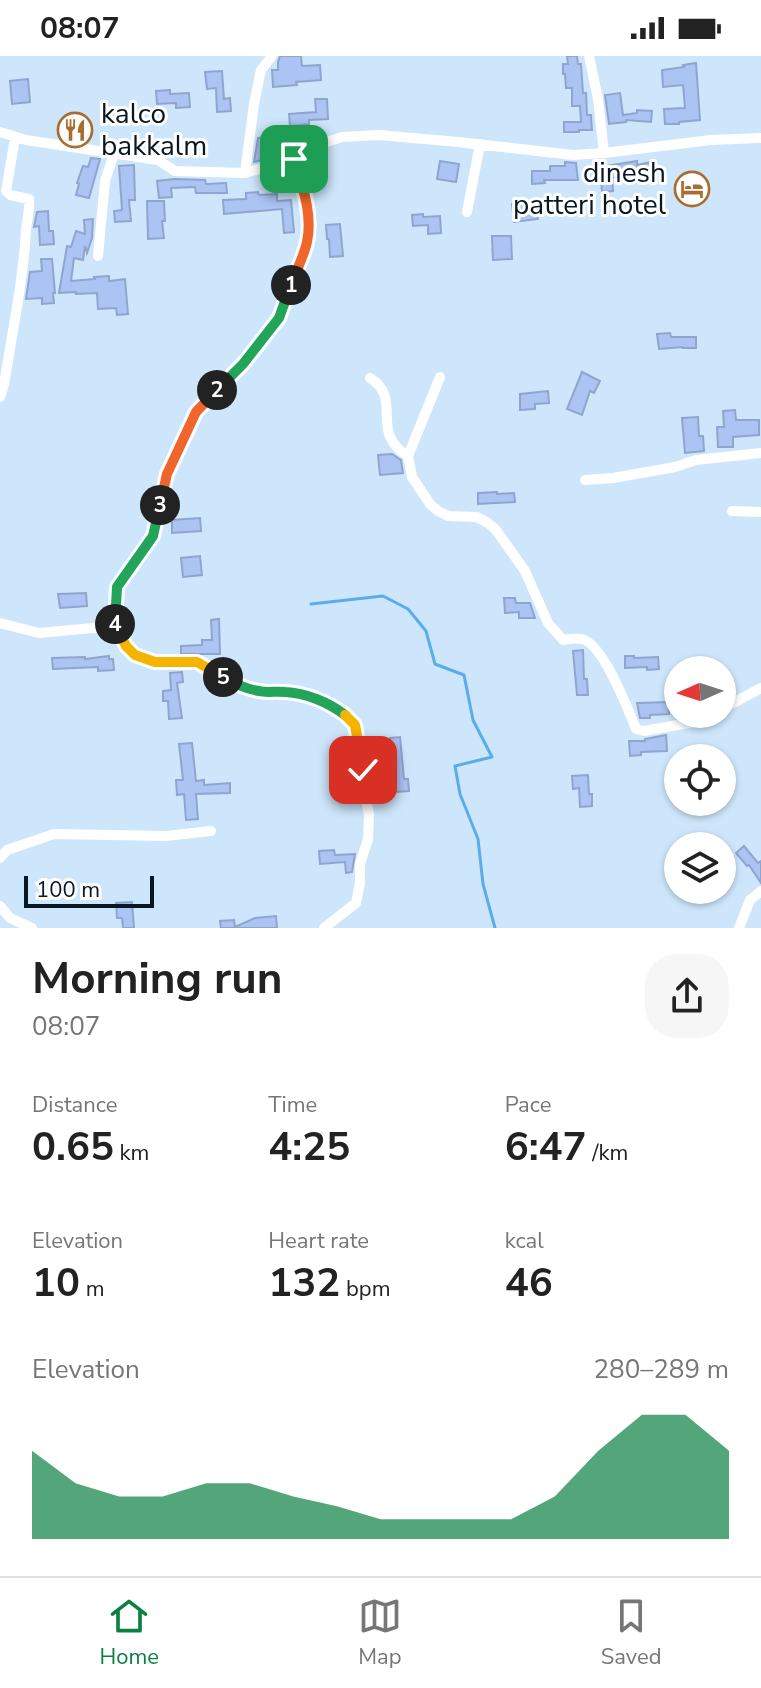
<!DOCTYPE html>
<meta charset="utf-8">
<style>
:root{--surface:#fff;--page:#f6f6f6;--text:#222;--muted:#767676;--line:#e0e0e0;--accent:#0b8043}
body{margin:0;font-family:"Nunito Sans",sans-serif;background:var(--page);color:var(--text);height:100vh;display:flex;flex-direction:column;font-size:30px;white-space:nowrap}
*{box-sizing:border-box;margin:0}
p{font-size:26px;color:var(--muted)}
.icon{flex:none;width:44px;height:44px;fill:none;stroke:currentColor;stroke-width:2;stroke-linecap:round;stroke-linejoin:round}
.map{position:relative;height:872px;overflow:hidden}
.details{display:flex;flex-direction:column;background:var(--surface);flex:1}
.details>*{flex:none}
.needle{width:52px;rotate:267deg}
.controls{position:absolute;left:664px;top:600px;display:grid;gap:16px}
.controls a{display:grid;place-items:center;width:72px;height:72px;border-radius:50%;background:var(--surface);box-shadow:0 2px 6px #0004;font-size:40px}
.scale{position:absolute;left:24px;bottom:20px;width:130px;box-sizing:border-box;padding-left:8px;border:4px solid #081723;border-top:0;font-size:22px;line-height:28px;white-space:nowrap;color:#081723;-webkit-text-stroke:6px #fff;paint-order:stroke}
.pin{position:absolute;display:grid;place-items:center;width:68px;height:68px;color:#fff;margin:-34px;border-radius:16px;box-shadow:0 4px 12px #0006}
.km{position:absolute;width:40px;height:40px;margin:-20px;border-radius:50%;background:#222;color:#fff;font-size:22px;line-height:40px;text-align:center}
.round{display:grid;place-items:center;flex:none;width:84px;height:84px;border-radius:32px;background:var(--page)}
.summary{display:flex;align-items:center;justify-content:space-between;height:136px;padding:0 32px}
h1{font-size:44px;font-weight:700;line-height:60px}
.stats{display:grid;grid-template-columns:repeat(3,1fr);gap:12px;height:136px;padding:8px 32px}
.stats div{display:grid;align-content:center}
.stats b{font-size:40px;font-weight:700}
.stats small{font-size:22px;font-weight:400}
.stats p{font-size:22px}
.chart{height:224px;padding:16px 32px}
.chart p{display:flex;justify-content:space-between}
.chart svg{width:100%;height:144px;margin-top:8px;fill:var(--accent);opacity:.7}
.status{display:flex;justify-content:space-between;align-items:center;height:56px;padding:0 40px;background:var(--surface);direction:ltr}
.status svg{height:22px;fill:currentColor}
.menu{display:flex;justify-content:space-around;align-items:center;height:112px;border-top:2px solid var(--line);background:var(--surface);font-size:22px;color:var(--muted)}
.menu a{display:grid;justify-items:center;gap:4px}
.menu .on{color:var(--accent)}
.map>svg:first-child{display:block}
</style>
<div class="status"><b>08:07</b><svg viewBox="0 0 49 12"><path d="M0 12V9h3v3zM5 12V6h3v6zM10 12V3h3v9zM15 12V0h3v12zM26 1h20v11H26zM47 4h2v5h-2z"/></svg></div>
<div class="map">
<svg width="761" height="872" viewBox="0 0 761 872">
<rect width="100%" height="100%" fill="#cee6fb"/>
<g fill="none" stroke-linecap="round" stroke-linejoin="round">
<path stroke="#5badea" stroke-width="3" d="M311,548L383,540L408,553L426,575L435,608L464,619L473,664L492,701L455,710L460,738L478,783L483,828L495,872"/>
</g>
<path fill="#abc4f3" stroke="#90a5cd" stroke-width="2" d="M280,0H301L302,10L320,9L321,24L296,26L297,29L273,31L272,14H278V6Z
M567,0H577L578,8H581L583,37H586L587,59H591L592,74H579V76H564V66H581L580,50H572V32H566L565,18H563V8H568Z
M696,7L700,64L679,66V68H665L664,53L685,52L683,29L663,31L662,14L684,11L683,9Z
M222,15L224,43L230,42L231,55L217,56L216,32L207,33L205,16Z
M28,23L30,46L12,48L10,25Z
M170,34V38L189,37L190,51L176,52V47L157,48L156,35Z
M620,37L623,59L637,57V54L652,55L651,66L626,64V66L609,68L605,39Z
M315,43H327L328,63L309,64V68L290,70L289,58L316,56Z
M283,80L291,96L254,106L258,82Z
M91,102L100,103L89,142L76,139L79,128L77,127L83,110L88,111Z
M440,105L459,108L456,126L437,123Z
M637,105V109L651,106L653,115L638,117V120L612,122L613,135L602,136L601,123L608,122L606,110Z
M565,106L576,107L578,124H544L545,127L532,128V115H550V110H565Z
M134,109L135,144H129L131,165L115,166L114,155L122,154L119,110Z
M174,123L205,124L206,128L226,127L227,137H196L195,131L171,132L172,141L159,142L157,125Z
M258,136L259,139L277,138V145L291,144L294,176L284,177L282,153L224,158L223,144L246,143V137Z
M147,145H164L165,165H162L164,182L148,183Z
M536,145L538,163L514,166L512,148Z
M48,155L49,175H53L54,188L40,189L39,170L34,171L37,156Z
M423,158V161L440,160L441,177L428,178V169L413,170L412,159Z
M93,163L92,182L87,197L85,190L83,204L74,202L71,225L95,223L94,221L109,220V225L125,223L128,258L117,259L116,252L98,253L97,237L76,238V236L59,237L67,190L71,191L76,175L85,178L84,164Z
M340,168L343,200L330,201L329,183H327L326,169Z
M492,180H511L512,203L493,204Z
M41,203H52L55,237H53L54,247L42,248V242L26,243L30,216L42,215Z
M670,277L671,281H696V292H683V291L659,293L657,278Z
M582,316L600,325L594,337L590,335L582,359L567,353Z
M548,335L549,347L535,348V353L520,354V338Z
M735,354L736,364H759V379L733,381V391H718L717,371H724L723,355Z
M698,361L699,380H703L704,395L685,397L682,362Z
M392,398L401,404L403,417L380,419L378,399Z
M497,436V438L514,437L515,446L478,448V437Z
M200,462L201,475L172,477V464Z
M200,500L202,519L183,521L181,502Z
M86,537L87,550L60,552L58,538Z
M504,542H515L516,547H530L535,562H519V556L505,557Z
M219,563L220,598H181V590L202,589V584H212L211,564Z
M583,594L584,623H587L588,639H577L573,595Z
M109,600V603H113L114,614L98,615V611L53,613L52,602L85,601V603Z
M625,600H634V602L658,601L659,613L647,614V611L625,612Z
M182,616L183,626L177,627L182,662L169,663L168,645H163V635L171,634L170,617Z
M669,646V658L650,659V662H640L637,647Z
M666,679L667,695L641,696V699L630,700L629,685H645V683Z
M400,681L404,723H408L409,735L395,736L393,713H391L390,682Z
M192,687L196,725L204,724V729L230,727V737L196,738L198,763L186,764L184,738L177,739L176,724H183L179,688Z
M588,719L589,738H592V750L580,751L579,732L573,733L572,720Z
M744,790L758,807L761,805V827L749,809L747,810L736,797Z
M334,794L335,799L355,798L352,816L346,817L345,806L320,808L319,795Z
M132,846L134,872H123L122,862H117L116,847Z
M276,860L277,872H221L220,865L234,864L235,871L255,862Z"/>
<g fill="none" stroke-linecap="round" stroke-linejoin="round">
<path stroke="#fff" stroke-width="10" d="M589,0L598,43L604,97
M0,76L26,84L158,104L175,115L245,117L294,103L323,87L342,81L379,79L458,86L573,99L604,97L711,84L761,82
M294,103L303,134L309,162L307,186L279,262L243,308L196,356L167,418L153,480L117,531L115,570L126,590L135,599L155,606H197L238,630L259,636H288L315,642L335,651L355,669L363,714L364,737L369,758L368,783L360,808V827L356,847L324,872
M245,117L254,48L261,14L272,0
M467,156L480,88
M98,200L105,125L114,98
M440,321L408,400L412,421L430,448L438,455L448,460L477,461L488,467L496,474L525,515L548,567L563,584C568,583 577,582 582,583C603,588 628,653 636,673L644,675L700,665L712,658
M370,322C404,343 368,376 408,400
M0,341L4,329C12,277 23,226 26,174C27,163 30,153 29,143L10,139L6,135L15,82
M585,424L613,422L675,411L696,404L761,397
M732,455L761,456
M0,567L39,577L115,570
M722,653L761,632
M0,802L7,794L54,778L166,780L211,775
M0,850L10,862L32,872
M739,872L750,844L761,835"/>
</g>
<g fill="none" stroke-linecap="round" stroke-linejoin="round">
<g stroke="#fff" stroke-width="16">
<path id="split-1" d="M291,229C296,215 304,200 307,186C313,158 302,129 294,103"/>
</g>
<g stroke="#fff" stroke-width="16">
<path id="split-2" d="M217,334L243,308L279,262L291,229"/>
</g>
<g stroke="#fff" stroke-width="16">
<path id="split-3" d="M160,449L167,418L196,356L217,334"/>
</g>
<g stroke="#fff" stroke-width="16">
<path id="split-4" d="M115,568L117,531L153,480L160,449"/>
</g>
<g stroke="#fff" stroke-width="16">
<path id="split-5" d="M115,568L126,590L135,599L155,606H197L223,621"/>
</g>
<g stroke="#fff" stroke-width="16">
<path id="split-6" d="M223,621C234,627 245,633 259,635C267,637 276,635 285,636C306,637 328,646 345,659"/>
</g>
<g stroke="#fff" stroke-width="16">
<path id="split-7" d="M345,659L355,669L363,714"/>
</g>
<use href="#split-1" stroke="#f0652b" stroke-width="10"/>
<use href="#split-2" stroke="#22a559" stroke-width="10"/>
<use href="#split-3" stroke="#f0652b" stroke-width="10"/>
<use href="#split-4" stroke="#22a559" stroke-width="10"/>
<use href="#split-5" stroke="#f5b400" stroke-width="10"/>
<use href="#split-6" stroke="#22a559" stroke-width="10"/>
<use href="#split-7" stroke="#f5b400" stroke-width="10"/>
</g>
<defs>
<g id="restaurant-ring" transform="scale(1.8)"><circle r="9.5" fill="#fff" stroke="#a96d30" stroke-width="1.5"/><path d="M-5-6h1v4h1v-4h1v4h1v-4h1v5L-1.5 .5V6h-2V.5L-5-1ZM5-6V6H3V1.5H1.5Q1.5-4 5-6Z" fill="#a96d30"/></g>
<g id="hotel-ring" transform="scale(1.8)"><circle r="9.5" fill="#fff" stroke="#a96d30" stroke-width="1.5"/><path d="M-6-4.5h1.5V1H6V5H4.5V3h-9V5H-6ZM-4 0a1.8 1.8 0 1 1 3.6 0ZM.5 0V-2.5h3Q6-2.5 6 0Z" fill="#a96d30"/></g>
</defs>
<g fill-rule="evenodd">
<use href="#restaurant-ring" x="75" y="74"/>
<use href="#hotel-ring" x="692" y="133"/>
</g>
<g text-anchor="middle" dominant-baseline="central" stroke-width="6" stroke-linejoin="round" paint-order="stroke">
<g font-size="28" fill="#081723" stroke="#fff" text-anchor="start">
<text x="101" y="58">kalco<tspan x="101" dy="32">bakkalm</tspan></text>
<text x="666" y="117" text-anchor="end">dinesh<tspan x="666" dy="32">patteri hotel</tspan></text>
</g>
</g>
</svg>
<div class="controls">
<a><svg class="needle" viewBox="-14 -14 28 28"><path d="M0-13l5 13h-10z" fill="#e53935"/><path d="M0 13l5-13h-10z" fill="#767676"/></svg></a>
<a><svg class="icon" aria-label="locate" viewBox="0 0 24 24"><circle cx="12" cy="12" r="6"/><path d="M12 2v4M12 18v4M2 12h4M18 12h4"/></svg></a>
<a><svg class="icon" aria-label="layers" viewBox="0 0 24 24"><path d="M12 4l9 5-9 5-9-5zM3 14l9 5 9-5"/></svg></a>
</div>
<div class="scale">100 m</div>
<div class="pin" style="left:294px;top:103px;background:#1e9e55"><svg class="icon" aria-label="arrive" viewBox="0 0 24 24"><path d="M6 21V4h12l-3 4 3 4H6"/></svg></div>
<div class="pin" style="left:363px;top:714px;background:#d93025"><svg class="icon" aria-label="check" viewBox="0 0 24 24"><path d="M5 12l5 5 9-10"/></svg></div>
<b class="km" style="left:291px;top:229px">1</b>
<b class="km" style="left:217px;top:334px">2</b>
<b class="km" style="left:160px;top:449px">3</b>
<b class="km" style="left:115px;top:568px">4</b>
<b class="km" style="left:223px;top:621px">5</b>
</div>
<section class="details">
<div class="summary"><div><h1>Morning run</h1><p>08:07</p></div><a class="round"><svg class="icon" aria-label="share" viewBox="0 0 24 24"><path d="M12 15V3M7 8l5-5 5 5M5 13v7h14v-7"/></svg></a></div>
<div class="stats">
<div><p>Distance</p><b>0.65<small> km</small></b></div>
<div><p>Time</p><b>4:25</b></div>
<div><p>Pace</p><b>6:47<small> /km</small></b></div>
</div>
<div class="stats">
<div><p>Elevation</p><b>10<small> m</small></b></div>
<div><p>Heart rate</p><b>132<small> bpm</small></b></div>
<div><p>kcal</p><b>46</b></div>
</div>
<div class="chart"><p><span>Elevation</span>280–289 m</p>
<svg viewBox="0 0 160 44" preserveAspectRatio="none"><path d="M0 44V17L10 27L20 31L30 31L40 27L50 27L60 31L70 34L80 38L90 38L100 38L110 38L120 31L130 17L140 6L150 6L160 17V44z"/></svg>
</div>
</section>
<nav class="menu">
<a class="on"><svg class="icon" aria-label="home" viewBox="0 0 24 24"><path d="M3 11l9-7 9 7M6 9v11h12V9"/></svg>Home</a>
<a><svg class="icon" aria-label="map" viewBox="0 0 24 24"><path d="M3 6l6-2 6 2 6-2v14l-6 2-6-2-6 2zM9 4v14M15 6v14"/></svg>Map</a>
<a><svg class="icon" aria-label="saved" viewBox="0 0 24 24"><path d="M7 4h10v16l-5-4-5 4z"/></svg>Saved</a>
</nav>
